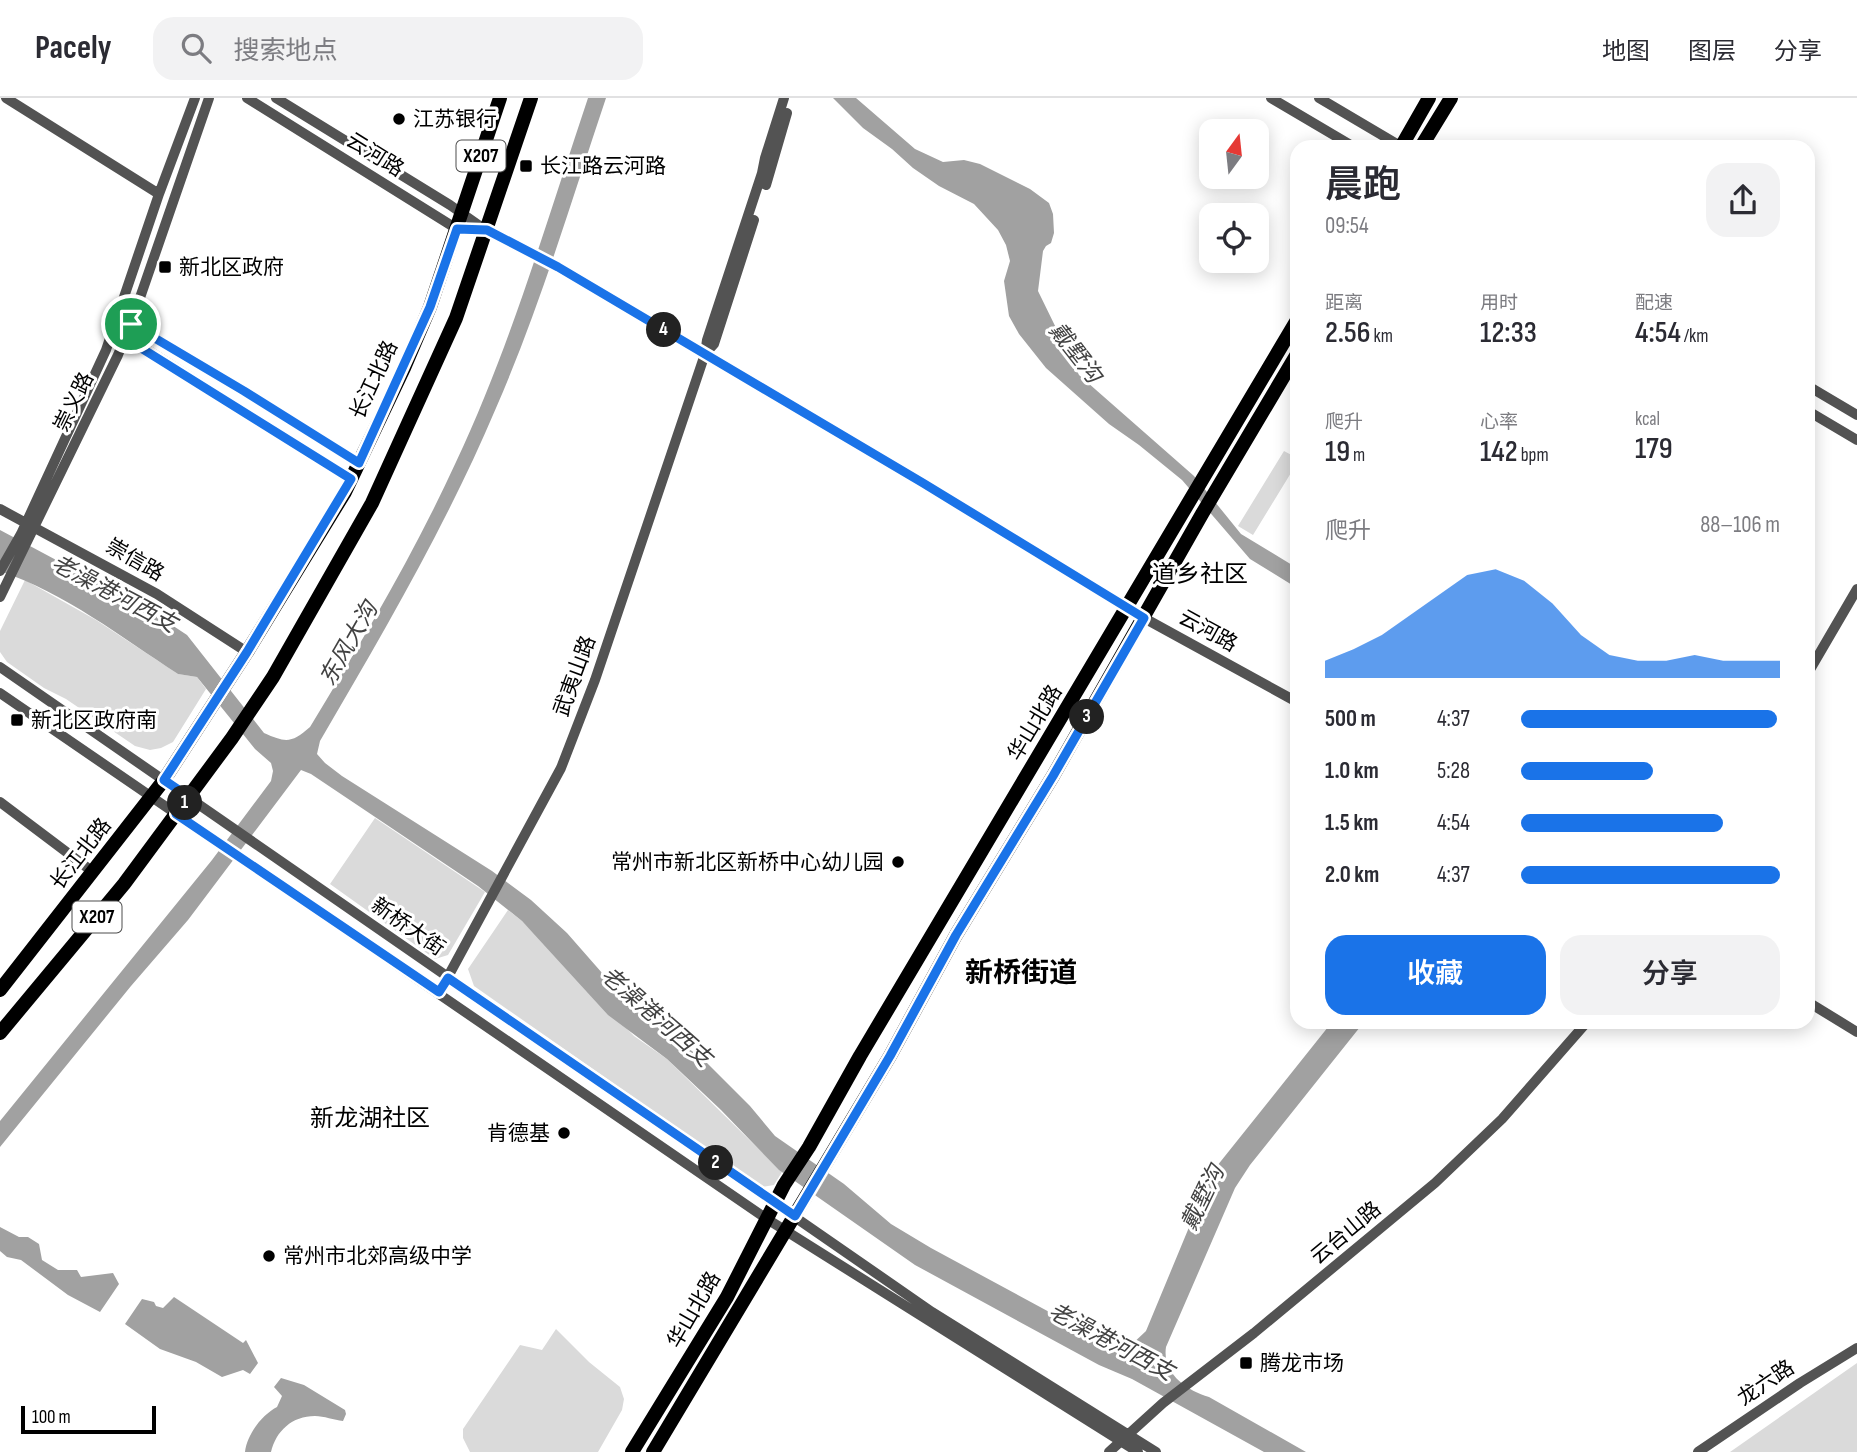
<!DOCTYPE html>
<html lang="zh">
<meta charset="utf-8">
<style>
:root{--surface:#fff;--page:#f2f2f3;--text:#2b2b33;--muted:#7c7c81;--line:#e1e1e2;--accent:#1a73e8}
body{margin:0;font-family:"Sofia Sans Condensed","Noto Sans SC",sans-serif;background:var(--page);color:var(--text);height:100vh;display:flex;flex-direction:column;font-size:26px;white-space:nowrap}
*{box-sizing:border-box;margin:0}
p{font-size:23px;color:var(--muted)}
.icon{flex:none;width:38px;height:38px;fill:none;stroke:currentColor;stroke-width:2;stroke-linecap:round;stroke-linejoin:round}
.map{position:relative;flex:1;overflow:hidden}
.panel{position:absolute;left:1290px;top:42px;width:525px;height:889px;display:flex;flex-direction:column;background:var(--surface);border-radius:21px;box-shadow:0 4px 18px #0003}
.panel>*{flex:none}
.needle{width:46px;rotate:15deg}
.buttons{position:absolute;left:1199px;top:21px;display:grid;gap:14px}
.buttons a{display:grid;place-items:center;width:70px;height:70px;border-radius:14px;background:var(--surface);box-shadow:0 4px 18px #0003;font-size:35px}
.scale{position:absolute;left:21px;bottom:18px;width:135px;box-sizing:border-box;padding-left:7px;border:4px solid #000;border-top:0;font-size:19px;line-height:24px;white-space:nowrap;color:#000;-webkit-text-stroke:5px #fff;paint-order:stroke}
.pin{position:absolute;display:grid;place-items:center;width:60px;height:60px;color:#fff;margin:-30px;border:4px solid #fff;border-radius:50%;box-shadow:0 2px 7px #0007}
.km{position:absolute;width:35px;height:35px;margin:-18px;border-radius:50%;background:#222;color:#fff;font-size:19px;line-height:35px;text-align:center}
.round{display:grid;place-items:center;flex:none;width:74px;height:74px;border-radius:21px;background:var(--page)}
.head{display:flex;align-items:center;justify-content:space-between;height:119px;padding:0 35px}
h1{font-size:38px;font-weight:600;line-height:52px}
.metrics{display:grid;grid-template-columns:repeat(3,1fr);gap:10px;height:119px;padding:7px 35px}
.metrics div{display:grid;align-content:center}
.metrics b{font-size:30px;font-weight:600}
.metrics small{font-size:19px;font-weight:400}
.metrics p{font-size:19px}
.chart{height:196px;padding:14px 35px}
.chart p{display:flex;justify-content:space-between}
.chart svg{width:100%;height:126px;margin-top:7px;fill:var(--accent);opacity:.7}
.button{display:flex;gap:14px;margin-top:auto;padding:14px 35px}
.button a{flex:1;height:80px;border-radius:21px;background:var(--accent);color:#fff;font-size:28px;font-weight:600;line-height:80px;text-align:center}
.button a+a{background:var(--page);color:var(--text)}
ul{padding:0 35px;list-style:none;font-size:23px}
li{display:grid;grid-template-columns:112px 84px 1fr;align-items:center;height:52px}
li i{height:18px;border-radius:9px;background:var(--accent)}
header{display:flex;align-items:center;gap:42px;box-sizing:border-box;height:98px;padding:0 35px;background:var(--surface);border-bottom:2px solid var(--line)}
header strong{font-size:33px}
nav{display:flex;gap:38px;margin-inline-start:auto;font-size:24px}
.search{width:490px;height:63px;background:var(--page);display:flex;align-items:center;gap:18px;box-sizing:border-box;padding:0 24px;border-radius:21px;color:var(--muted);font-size:26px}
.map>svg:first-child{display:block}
</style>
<header>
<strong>Pacely</strong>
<div class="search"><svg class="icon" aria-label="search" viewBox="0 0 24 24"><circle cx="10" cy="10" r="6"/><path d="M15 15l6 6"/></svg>搜索地点</div>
<nav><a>地图</a><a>图层</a><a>分享</a></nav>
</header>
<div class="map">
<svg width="1857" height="1354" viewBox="0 0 1857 1354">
<rect width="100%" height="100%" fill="#fff"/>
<path fill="#dadada" d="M1284,353L1297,360V365L1253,437L1238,428Z
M25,482L96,522L178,576L197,579L206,591L173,644L161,650L150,652L135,648L66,601L44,590L7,564L0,554V533Z
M375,720L485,794L448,857L435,861L330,786Z
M508,812L522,823L634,938L667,961L782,1074L774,1087L762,1089L474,888L468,871Z
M556,1231L589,1264L620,1289L624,1301L622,1312L598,1354H470L463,1340V1331L520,1247L542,1252Z
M1857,1265V1354H1730Z"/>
<path fill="#a1a1a1" d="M588,0H606C571,104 540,209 496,310C447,426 383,535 320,643L317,656L325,665L342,678L492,773L531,802L567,835L624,900L642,916L704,962L750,1008L775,1038L844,1086L891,1126L931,1150L1114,1249H1129L1146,1233L1202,1098L1217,1068L1332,924H1364L1250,1067L1235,1090L1166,1249C1162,1275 1186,1292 1209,1299L1306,1354H1264L1132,1281L1099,1267L915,1167L779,1072L721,1012L667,961L608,917L522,823L478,788L311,676L301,672L188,822L131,888L0,1049V1023L212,762L271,683L273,673L271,665L255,651L197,579L178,576C121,539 65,495 0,473V432L146,510L187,537L264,635C286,645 292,645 310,629C362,543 414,456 456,364C511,247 547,122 588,0Z
M833,0H856L915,51L943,64L964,62L980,66L1030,91L1049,105L1053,116L1054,135L1051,145L1046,148L1043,153L1038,193L1079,277L1194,378L1241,436L1297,470V490L1250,461L1182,382L1139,347L1109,326L1046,270L1019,236L1009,218L1004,183L1010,163L1006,147L998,132L974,106L939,88L913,70L892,51L863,30Z
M0,1129L19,1139H28L39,1146L42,1162L58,1172H77L81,1179L113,1175L119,1186L100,1214L68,1197L21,1162L7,1159L0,1153Z
M174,1199L243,1245L246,1242L258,1265L250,1276L243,1272L222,1279L196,1264L160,1251L125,1226L142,1201L154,1204L156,1208L163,1210Z
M281,1280L304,1287L345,1312L346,1316L343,1323C334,1322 324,1318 315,1318C292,1318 276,1333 271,1354H245C247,1336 262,1317 277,1309L282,1298L274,1289Z"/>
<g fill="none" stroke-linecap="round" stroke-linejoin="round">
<path stroke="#535353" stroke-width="10" d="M6,0L159,96
M247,0L457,131L484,132
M276,0L450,107L487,133L558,169L923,385L1144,520L1297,604
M1271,0L1354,49
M1319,0L1402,49
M766,87L787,15
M125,223L140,230L359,365
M122,238L135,244L351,381
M705,256L714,246L754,122
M1808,288L1857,317
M1808,313L1857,342
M0,411L157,496L247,554
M0,473L21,436L106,252L159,96L195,0
M0,499L118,257L134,217L209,0
M0,569L932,1214L1156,1354
M1808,575L1857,491
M0,595L767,1121L1138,1354
M0,704L93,774
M444,886L561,670L595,582L705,256L707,242L762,75L765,60L784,0
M1808,904L1857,934
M1109,1354L1163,1305L1254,1235L1435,1085L1502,1021L1587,924
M1698,1354L1800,1285L1857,1250"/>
<path stroke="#000" stroke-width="14" d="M1401,49L1429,0
M1421,49L1451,0
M0,892L164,682L247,554L345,394L404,270L430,209L500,0
M0,935L124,786L232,640L273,579L372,405L456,220L531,0
M632,1354L727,1199L784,1087L809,1049L860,958L1297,222
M653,1354L890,958L956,837L1053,678L1202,416L1297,256"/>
</g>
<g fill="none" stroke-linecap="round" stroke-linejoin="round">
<g stroke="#fff" stroke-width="14">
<path id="route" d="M457,131L487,132L558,169L923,385L1144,520L1053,678L956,837L890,958L795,1118L448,880L439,894L176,716L189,699L164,682L247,554L351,381L125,240L131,226L244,293L359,365L430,209Z"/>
</g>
<use href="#route" stroke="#1a73e8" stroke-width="9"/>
</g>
<g fill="#000" stroke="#fff" stroke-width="2.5">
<circle cx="399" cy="21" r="7"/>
<rect x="519" y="61" width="14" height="14" rx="3.5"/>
<rect x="158" y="162" width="14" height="14" rx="3.5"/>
<rect x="10" y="615" width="14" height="14" rx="3.5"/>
<circle cx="898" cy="764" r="7"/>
<circle cx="564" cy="1035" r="7"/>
<circle cx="269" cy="1158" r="7"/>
<rect x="1239" y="1258" width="14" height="14" rx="3.5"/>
</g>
<g text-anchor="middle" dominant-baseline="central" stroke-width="6" stroke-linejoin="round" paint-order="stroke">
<g fill="#fff" stroke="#4c4c4c" stroke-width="2">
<rect x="456.5" y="42.5" width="49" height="31" rx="5"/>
<rect x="72.5" y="803.5" width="49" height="31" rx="5"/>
</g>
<g font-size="19" font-weight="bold" fill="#000">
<text x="481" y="58">X207</text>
<text x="97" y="819">X207</text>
</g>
<g font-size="21" fill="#000" stroke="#fff" text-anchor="start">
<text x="413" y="21">江苏银行</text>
<text x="540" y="68">长江路云河路</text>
<text x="179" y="169">新北区政府</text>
<text x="31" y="622">新北区政府南</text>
<text x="884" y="764" text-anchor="end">常州市新北区新桥中心幼儿园</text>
<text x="550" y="1035" text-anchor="end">肯德基</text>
<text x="283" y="1158">常州市北郊高级中学</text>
<text x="1260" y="1265">腾龙市场</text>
</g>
<g font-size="21" fill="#000" stroke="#fff">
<text transform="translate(375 57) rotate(32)">云河路</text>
<text transform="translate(374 282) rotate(-65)">长江北路</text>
<text transform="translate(74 304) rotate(-64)">崇义路</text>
<text transform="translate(135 462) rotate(30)">崇信路</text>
<text transform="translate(1208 533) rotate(29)">云河路</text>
<text transform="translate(575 578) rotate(-70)">武夷山路</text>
<text transform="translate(1035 625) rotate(-59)">华山北路</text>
<text transform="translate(81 756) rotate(-52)">长江北路</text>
<text transform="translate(408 829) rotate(35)">新桥大街</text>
<text transform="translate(1346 1135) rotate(-40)">云台山路</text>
<text transform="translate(694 1212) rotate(-60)">华山北路</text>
<text transform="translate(1766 1285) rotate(-34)">龙六路</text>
</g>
<g font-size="23" font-style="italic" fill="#424242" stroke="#fff">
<text transform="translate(1075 255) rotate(52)">戴墅沟</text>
<text transform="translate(114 496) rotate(28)">老澡港河西支</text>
<text transform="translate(349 546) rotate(-60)">东风大沟</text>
<text transform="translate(656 919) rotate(41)">老澡港河西支</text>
<text transform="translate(1203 1100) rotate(-64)">戴墅沟</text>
<text transform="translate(1111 1244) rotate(28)">老澡港河西支</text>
</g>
<g font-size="24" fill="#000" stroke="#fff">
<text x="1200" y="476">道乡社区</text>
<text x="370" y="1020">新龙湖社区</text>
</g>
<g font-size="28" font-weight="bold" fill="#000" stroke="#fff">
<text x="1021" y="875">新桥街道</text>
</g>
</g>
</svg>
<div class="buttons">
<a><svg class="needle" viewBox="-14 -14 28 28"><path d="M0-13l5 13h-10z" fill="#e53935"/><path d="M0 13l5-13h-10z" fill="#7c7c81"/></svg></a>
<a><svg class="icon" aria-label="locate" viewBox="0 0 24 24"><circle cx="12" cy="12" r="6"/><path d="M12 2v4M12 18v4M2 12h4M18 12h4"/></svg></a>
</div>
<div class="scale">100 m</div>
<div class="pin" style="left:131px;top:226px;background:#1e9e55"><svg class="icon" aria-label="arrive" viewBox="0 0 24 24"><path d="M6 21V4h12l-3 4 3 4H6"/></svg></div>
<b class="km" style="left:185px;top:705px">1</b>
<b class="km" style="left:716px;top:1065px">2</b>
<b class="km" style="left:1087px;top:619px">3</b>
<b class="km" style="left:664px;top:232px">4</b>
<section class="panel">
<div class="head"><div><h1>晨跑</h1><p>09:54</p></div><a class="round"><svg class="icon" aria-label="share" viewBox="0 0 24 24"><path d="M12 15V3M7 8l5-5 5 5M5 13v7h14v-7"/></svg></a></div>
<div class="metrics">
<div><p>距离</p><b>2.56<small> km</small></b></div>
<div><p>用时</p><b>12:33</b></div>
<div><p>配速</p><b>4:54<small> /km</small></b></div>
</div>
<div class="metrics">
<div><p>爬升</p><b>19<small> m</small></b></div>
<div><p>心率</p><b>142<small> bpm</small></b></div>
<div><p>kcal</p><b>179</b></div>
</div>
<div class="chart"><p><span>爬升</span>88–106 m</p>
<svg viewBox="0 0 160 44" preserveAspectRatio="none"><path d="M0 44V38L10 34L20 29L30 22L40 15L50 8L60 6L70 10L80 18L90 29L100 36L110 38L120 38L130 36L140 38L150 38L160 38V44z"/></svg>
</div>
<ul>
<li><b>500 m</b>4:37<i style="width:99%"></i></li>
<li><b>1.0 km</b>5:28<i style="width:51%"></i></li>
<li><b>1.5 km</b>4:54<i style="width:78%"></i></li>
<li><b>2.0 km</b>4:37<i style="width:100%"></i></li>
</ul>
<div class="button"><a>收藏</a><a>分享</a></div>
</section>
</div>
